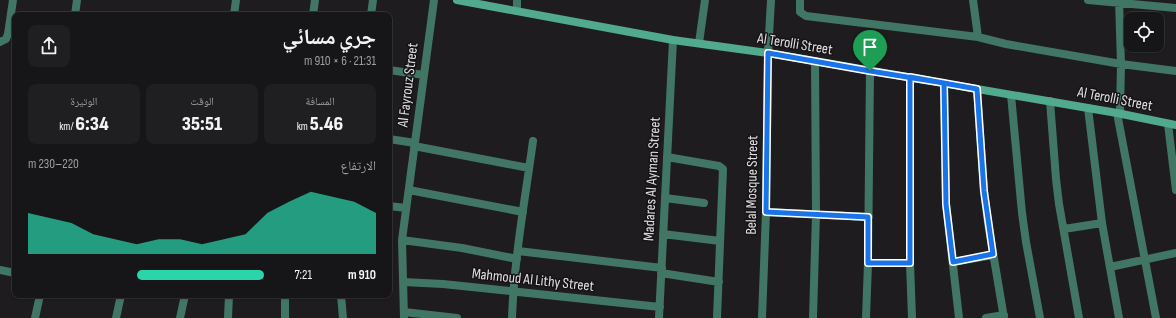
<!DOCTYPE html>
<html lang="ar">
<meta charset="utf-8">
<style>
:root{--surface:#161517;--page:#1f1e20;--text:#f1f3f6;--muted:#9e9fa1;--line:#353436;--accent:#2bd5ac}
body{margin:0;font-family:"Sofia Sans Condensed","Noto Naskh Arabic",sans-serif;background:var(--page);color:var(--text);direction:rtl;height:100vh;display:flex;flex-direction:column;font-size:15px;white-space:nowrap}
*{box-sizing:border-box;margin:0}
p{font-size:13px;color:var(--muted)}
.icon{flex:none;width:22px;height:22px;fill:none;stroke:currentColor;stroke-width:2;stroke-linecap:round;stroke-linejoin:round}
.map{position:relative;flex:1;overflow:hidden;direction:ltr}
.panel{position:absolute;left:12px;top:12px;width:380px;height:286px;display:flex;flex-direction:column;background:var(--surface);border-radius:8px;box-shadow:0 1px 3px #0004,0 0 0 1px var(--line);direction:rtl}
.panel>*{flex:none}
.fabs{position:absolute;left:1124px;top:12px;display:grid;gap:8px}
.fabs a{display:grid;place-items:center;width:40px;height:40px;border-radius:8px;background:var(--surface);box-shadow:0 1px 3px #0004,0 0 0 1px var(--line);font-size:20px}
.pin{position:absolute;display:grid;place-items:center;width:34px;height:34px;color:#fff;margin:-41px -17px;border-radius:50% 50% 50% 0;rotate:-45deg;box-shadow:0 0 4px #0007}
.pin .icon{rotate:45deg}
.round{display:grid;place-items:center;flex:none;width:42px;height:42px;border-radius:8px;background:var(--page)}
.head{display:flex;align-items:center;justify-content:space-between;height:68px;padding:0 16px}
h1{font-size:22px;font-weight:800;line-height:30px}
.figures{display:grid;grid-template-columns:repeat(3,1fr);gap:6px;height:68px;padding:4px 16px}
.figures div{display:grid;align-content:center;border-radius:8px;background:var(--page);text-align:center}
.figures b{font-size:20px;font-weight:800}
.figures small{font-size:11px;font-weight:400}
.figures p{font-size:11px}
.chart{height:112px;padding:8px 16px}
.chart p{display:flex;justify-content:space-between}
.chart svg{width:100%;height:72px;margin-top:4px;fill:var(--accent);opacity:.7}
ul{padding:0 16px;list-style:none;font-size:13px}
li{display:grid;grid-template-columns:64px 48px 1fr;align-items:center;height:30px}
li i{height:10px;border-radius:5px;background:var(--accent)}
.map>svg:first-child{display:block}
</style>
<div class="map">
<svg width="1176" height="318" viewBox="0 0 1176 318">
<rect width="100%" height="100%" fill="#1e1c1f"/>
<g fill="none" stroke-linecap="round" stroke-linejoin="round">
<path stroke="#417665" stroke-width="8" d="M800,0V12L806,16L978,37L1006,44L1121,64L1176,71
M973,0L978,37
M1088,0L1176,8
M1119,0L1121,64L1120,113
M517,11V0
M75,15L77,0
M234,15L236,0
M313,15L315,0
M371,15L373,0
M0,42L6,39L8,34L13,0
M699,43L705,0
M389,70L424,75
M910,77V263L912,318
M944,83L946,204L959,318
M977,89L984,191L988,223L1004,318
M1011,95L1022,213L1026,242L1040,318
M1050,101L1056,179L1059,204L1079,318
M1088,108L1102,223L1119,318
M1117,113L1156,318
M1168,124L1176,190
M389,139L415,143
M414,146L529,168
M667,157L719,166L723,169L717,318
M409,190L523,212
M665,198L704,203
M389,206L406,208
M766,212L869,217
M1064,229L1102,223
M663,234L720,241
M402,240L462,248L517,259
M518,251L662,268
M953,262L993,255
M868,263H910
M1110,267L1176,253
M0,270L15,273
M661,273L719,282
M403,282L443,284L660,307
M285,295V318
M341,295L343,318
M404,312L457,318
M35,318L40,295
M116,318L121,295
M180,318L185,295
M228,318L229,295
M404,318L402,240L434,0
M512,318C514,259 525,200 533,141
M659,318L673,40
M762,318L766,212L768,53L771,0
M813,318L816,214L815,61
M866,318L868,263L870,71
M986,318L1004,315"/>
<path stroke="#51a98e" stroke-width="8" d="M457,0L673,40L768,53L1117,113L1176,125"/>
</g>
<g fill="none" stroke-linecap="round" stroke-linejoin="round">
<g stroke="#fff" stroke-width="8">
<path id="route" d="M870,71L768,53L766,212L868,217V263H910V77L977,89L984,191L993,254L953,262L946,204L944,83L870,71"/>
</g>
<use href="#route" stroke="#1a73e8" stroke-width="5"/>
</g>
<g text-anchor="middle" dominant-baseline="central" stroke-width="3" stroke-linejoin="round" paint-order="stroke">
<g font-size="15" fill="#e2e0e3" stroke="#151316">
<text transform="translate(795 44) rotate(9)">Al Terolli Street</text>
<text transform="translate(408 85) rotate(-83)">Al Fayrouz Street</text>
<text transform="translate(1115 99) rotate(11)">Al Terolli Street</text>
<text transform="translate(652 179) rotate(-87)">Madares Al Ayman Street</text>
<text transform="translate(752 185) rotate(-89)">Belal Mosque Street</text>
<text transform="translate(533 280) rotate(6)">Mahmoud Al Lithy Street</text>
</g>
</g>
</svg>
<div class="fabs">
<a><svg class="icon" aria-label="locate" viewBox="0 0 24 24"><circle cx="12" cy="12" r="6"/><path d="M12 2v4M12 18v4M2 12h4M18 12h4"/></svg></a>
</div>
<div class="pin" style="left:870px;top:71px;background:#1e9e55"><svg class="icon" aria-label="arrive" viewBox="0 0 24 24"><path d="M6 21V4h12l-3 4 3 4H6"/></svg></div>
<section class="panel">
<div class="head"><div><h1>جري مسائي</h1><p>21:31 · 6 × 910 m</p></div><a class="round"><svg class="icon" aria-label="share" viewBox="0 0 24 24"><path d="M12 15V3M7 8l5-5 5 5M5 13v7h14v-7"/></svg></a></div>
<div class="figures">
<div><p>المسافة</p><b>5.46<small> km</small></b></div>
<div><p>الوقت</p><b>35:51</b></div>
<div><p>الوتيرة</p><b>6:34<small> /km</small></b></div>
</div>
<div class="chart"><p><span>الارتفاع</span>220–230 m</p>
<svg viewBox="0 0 160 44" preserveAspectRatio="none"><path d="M0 44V19L10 22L20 25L30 32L40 35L50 38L60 35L70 35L80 38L90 35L100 32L110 19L120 12L130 6L140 9L150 12L160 19V44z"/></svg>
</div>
<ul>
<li><b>910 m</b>7:21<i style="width:54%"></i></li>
</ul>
</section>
</div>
